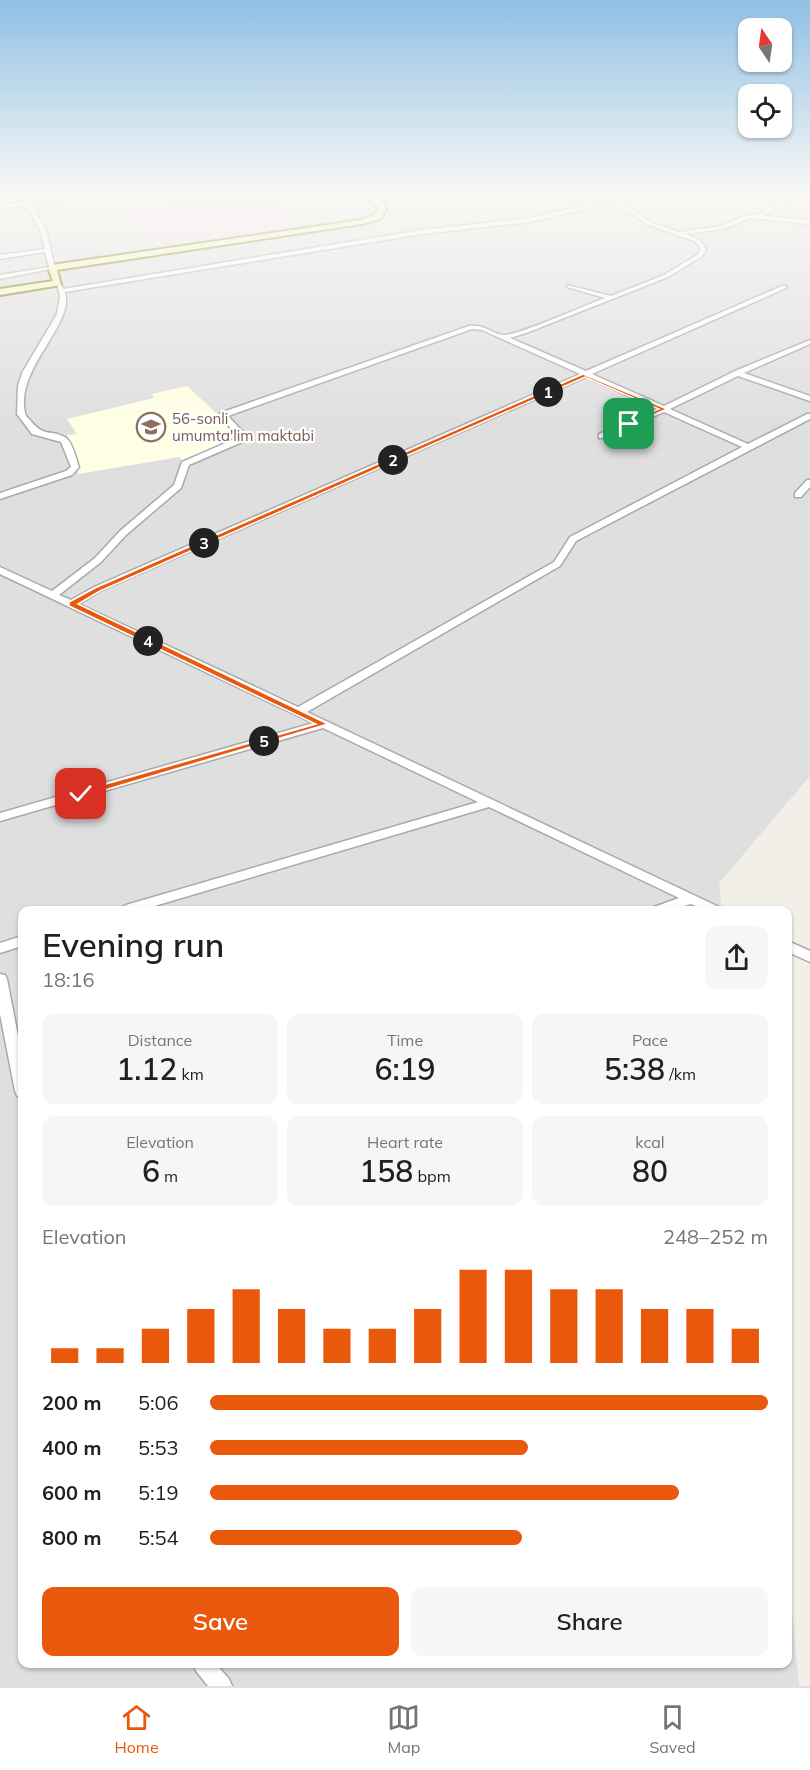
<!DOCTYPE html>
<meta charset="utf-8">
<style>
:root{--surface:#fff;--page:#f6f6f6;--text:#202124;--muted:#757577;--line:#e0e0e0;--accent:#ea580c}
body{margin:0;font-family:Mulish,sans-serif;background:var(--page);color:var(--text);height:100vh;display:flex;flex-direction:column;font-size:22px;white-space:nowrap}
*{box-sizing:border-box;margin:0}
p{font-size:20px;color:var(--muted)}
.icon{flex:none;width:33px;height:33px;fill:none;stroke:currentColor;stroke-width:2;stroke-linecap:round;stroke-linejoin:round}
.map{position:relative;flex:1;overflow:hidden}
.sheet{position:absolute;left:18px;top:906px;width:774px;height:762px;display:flex;flex-direction:column;background:var(--surface);border-radius:12px;box-shadow:0 2px 4px #0004}
.sheet>*{flex:none}
.needle{width:39px;rotate:347deg}
.fabs{position:absolute;left:738px;top:18px;display:grid;gap:12px}
.fabs a{display:grid;place-items:center;width:54px;height:54px;border-radius:12px;background:var(--surface);box-shadow:0 2px 4px #0004;font-size:30px}
.pin{position:absolute;display:grid;place-items:center;width:51px;height:51px;color:#fff;margin:-26px;border-radius:12px;box-shadow:0 3px 9px #0006}
.km{position:absolute;width:30px;height:30px;margin:-15px;border-radius:50%;background:#222;color:#fff;font-size:16px;line-height:30px;text-align:center}
.round{display:grid;place-items:center;flex:none;width:63px;height:63px;border-radius:12px;background:var(--page)}
.head{display:flex;align-items:center;justify-content:space-between;height:102px;padding:0 24px}
h1{font-size:33px;font-weight:600;line-height:45px}
.metrics{display:grid;grid-template-columns:repeat(3,1fr);gap:9px;height:102px;padding:6px 24px}
.metrics div{display:grid;align-content:center;border-radius:12px;background:var(--page);text-align:center}
.metrics b{font-size:30px;font-weight:600}
.metrics small{font-size:16px;font-weight:400}
.metrics p{font-size:16px}
.chart{height:168px;padding:12px 24px}
.chart p{display:flex;justify-content:space-between}
.chart svg{width:100%;height:108px;margin-top:6px;stroke:var(--accent);stroke-width:6}
.cta{display:flex;gap:12px;margin-top:auto;padding:12px 24px}
.cta a{flex:1;height:69px;border-radius:12px;background:var(--accent);color:#fff;font-size:24px;font-weight:600;line-height:69px;text-align:center}
.cta a+a{background:var(--page);color:var(--text)}
ul{padding:0 24px;list-style:none;font-size:20px}
li{display:grid;grid-template-columns:96px 72px 1fr;align-items:center;height:45px}
li i{height:15px;border-radius:8px;background:var(--accent)}
.menu{display:flex;justify-content:space-around;align-items:center;height:84px;border-top:2px solid var(--line);background:var(--surface);font-size:16px;color:var(--muted)}
.menu a{display:grid;justify-items:center;gap:3px}
.menu .on{color:var(--accent)}
.map>svg:first-child{display:block}
</style>
<div class="map">
<svg width="810" height="1686" viewBox="0 0 810 1686">
<rect width="100%" height="100%" fill="#f2efe9"/>
<path fill="#e0dfdf" d="M0,191H810V776L719,883L722,910H22V1664H788V1567L799,1686H0Z"/>
<path fill="#ebdbe8" d="M250,193L256,202L275,201L305,229L159,251L125,209Z"/>
<path fill="#ffffe5" d="M187,386L241,436L182,460L180,457L78,474L79,463L67,435L77,434L67,419L154,398L152,394Z"/>
<g fill="none" stroke-linecap="round" stroke-linejoin="round">
<g stroke="#a9a9a9" stroke-width="3">
<path id="minor" d="M0,191H8L0,193Z
M106,191H117L31,204L46,230L55,268L0,279V275L49,267L45,252L0,259V255L45,249L40,230L26,205L0,209V205Z
M602,191H674C661,198 616,197 602,191Z
M800,191H806L763,216L810,220V224L751,218L724,229L685,234C695,238 704,240 706,251L701,257L668,277L526,333L510,338L586,371L782,286H786V288L592,374L664,406L735,371L810,340V344L744,373L810,396V401L738,376L670,409L748,444L807,414H810V419L576,541L560,566L307,712L719,907L721,910H704L691,904L671,910H652L654,907L679,898L489,807L141,910H120L122,907L126,905L478,802L323,728L0,821V813L313,723L0,574V567L52,591L95,558L120,531L174,485L182,462L239,437L220,417V413L469,326C486,324 491,334 504,335C517,336 588,304 605,298L567,287V285L611,296L664,275L697,255L700,251L699,246L694,241L646,224L615,202L530,222L422,234L65,292C75,325 15,368 25,413C25,415 28,418 30,420C45,439 51,428 66,438C73,443 76,459 79,467L72,475L0,499V493L66,471L71,467L61,442L32,434L17,414L18,386L22,373L57,314L60,296L57,284H61L63,289L422,230L530,218L612,199L608,196L611,194L650,222L679,232L721,226L748,215H757ZM472,329L482,330L580,374L94,587L71,600L59,595L101,562L126,535L181,488L189,465L247,440V436L228,416ZM586,377L658,409L599,434V438H605L664,412L742,447L570,537L554,562L298,707L79,604L100,591Z
M807,480H810V487L801,497H795V493Z
M22,936V946L0,953V943Z
M788,941L810,951V962L788,952Z
M0,974L5,975L7,979L22,1057V1097L17,1096L15,1091L0,1014Z
M193,1664H216L229,1679L232,1686H208L196,1671Z"/>
</g>
<g stroke="#707d05" stroke-width="4">
<path id="secondary" d="M361,191H368L384,203L386,210L380,219L362,224L57,270L61,285L0,295V289L53,281L48,268L52,265L361,220L374,215L378,210L377,206Z"/>
</g>
<use href="#minor" fill="#fff" fill-rule="evenodd"/>
<use href="#secondary" fill="#f7fabf" fill-rule="evenodd"/>
</g>
<linearGradient id="sky" x2="0" y2="1"><stop stop-color="#8fc0e4"/><stop offset="0.45" stop-color="#f9f8f5"/><stop offset="1" stop-color="#f9f8f5" stop-opacity="0"/></linearGradient>
<rect width="810" height="427" fill="url(#sky)"/>
<path fill="#ea580c" stroke="#fff" stroke-width="1.5" d="M583,374L667,409L627,426V423L659,409L585,377L100,591L78,604L328,724L81,797L78,796V792L316,724L69,606V602L95,588Z"/>
<defs>
<g id="school-ring" transform="scale(1.5)"><circle r="9.5" fill="#fff" stroke="#8d6e63" stroke-width="1.5"/><path d="M0-5L7-2L0 1L-7-2ZM-4 1L0 2.5L4 1V4Q0 6-4 4Z" fill="#8d6e63"/></g>
</defs>
<g fill-rule="evenodd">
<use href="#school-ring" x="151" y="427"/>
</g>
<g text-anchor="middle" dominant-baseline="central" stroke-width="4.5" stroke-linejoin="round" paint-order="stroke">
<g font-size="15" fill="#785e54" stroke="#fff" text-anchor="start">
<text x="172" y="418">56-sonli<tspan x="172" dy="17">umumta'lim maktabi</tspan></text>
</g>
</g>
</svg>
<div class="fabs">
<a><svg class="needle" viewBox="-14 -14 28 28"><path d="M0-13l5 13h-10z" fill="#e53935"/><path d="M0 13l5-13h-10z" fill="#757577"/></svg></a>
<a><svg class="icon" aria-label="locate" viewBox="0 0 24 24"><circle cx="12" cy="12" r="6"/><path d="M12 2v4M12 18v4M2 12h4M18 12h4"/></svg></a>
</div>
<div class="pin" style="left:629px;top:424px;background:#1e9e55"><svg class="icon" aria-label="arrive" viewBox="0 0 24 24"><path d="M6 21V4h12l-3 4 3 4H6"/></svg></div>
<div class="pin" style="left:81px;top:794px;background:#d93025"><svg class="icon" aria-label="check" viewBox="0 0 24 24"><path d="M5 12l5 5 9-10"/></svg></div>
<b class="km" style="left:548px;top:392px">1</b>
<b class="km" style="left:393px;top:460px">2</b>
<b class="km" style="left:204px;top:543px">3</b>
<b class="km" style="left:148px;top:641px">4</b>
<b class="km" style="left:264px;top:741px">5</b>
<section class="sheet">
<div class="head"><div><h1>Evening run</h1><p>18:16</p></div><a class="round"><svg class="icon" aria-label="share" viewBox="0 0 24 24"><path d="M12 15V3M7 8l5-5 5 5M5 13v7h14v-7"/></svg></a></div>
<div class="metrics">
<div><p>Distance</p><b>1.12<small> km</small></b></div>
<div><p>Time</p><b>6:19</b></div>
<div><p>Pace</p><b>5:38<small> /km</small></b></div>
</div>
<div class="metrics">
<div><p>Elevation</p><b>6<small> m</small></b></div>
<div><p>Heart rate</p><b>158<small> bpm</small></b></div>
<div><p>kcal</p><b>80</b></div>
</div>
<div class="chart"><p><span>Elevation</span>248–252 m</p>
<svg viewBox="0 0 160 44" preserveAspectRatio="none"><path d="M5 44V38M15 44V38M25 44V30M35 44V22M45 44V14M55 44V22M65 44V30M75 44V30M85 44V22M95 44V6M105 44V6M115 44V14M125 44V14M135 44V22M145 44V22M155 44V30"/></svg>
</div>
<ul>
<li><b>200 m</b>5:06<i style="width:100%"></i></li>
<li><b>400 m</b>5:53<i style="width:57%"></i></li>
<li><b>600 m</b>5:19<i style="width:84%"></i></li>
<li><b>800 m</b>5:54<i style="width:56%"></i></li>
</ul>
<div class="cta"><a>Save</a><a>Share</a></div>
</section>
</div>
<nav class="menu">
<a class="on"><svg class="icon" aria-label="home" viewBox="0 0 24 24"><path d="M3 11l9-7 9 7M6 9v11h12V9"/></svg>Home</a>
<a><svg class="icon" aria-label="map" viewBox="0 0 24 24"><path d="M3 6l6-2 6 2 6-2v14l-6 2-6-2-6 2zM9 4v14M15 6v14"/></svg>Map</a>
<a><svg class="icon" aria-label="saved" viewBox="0 0 24 24"><path d="M7 4h10v16l-5-4-5 4z"/></svg>Saved</a>
</nav>
